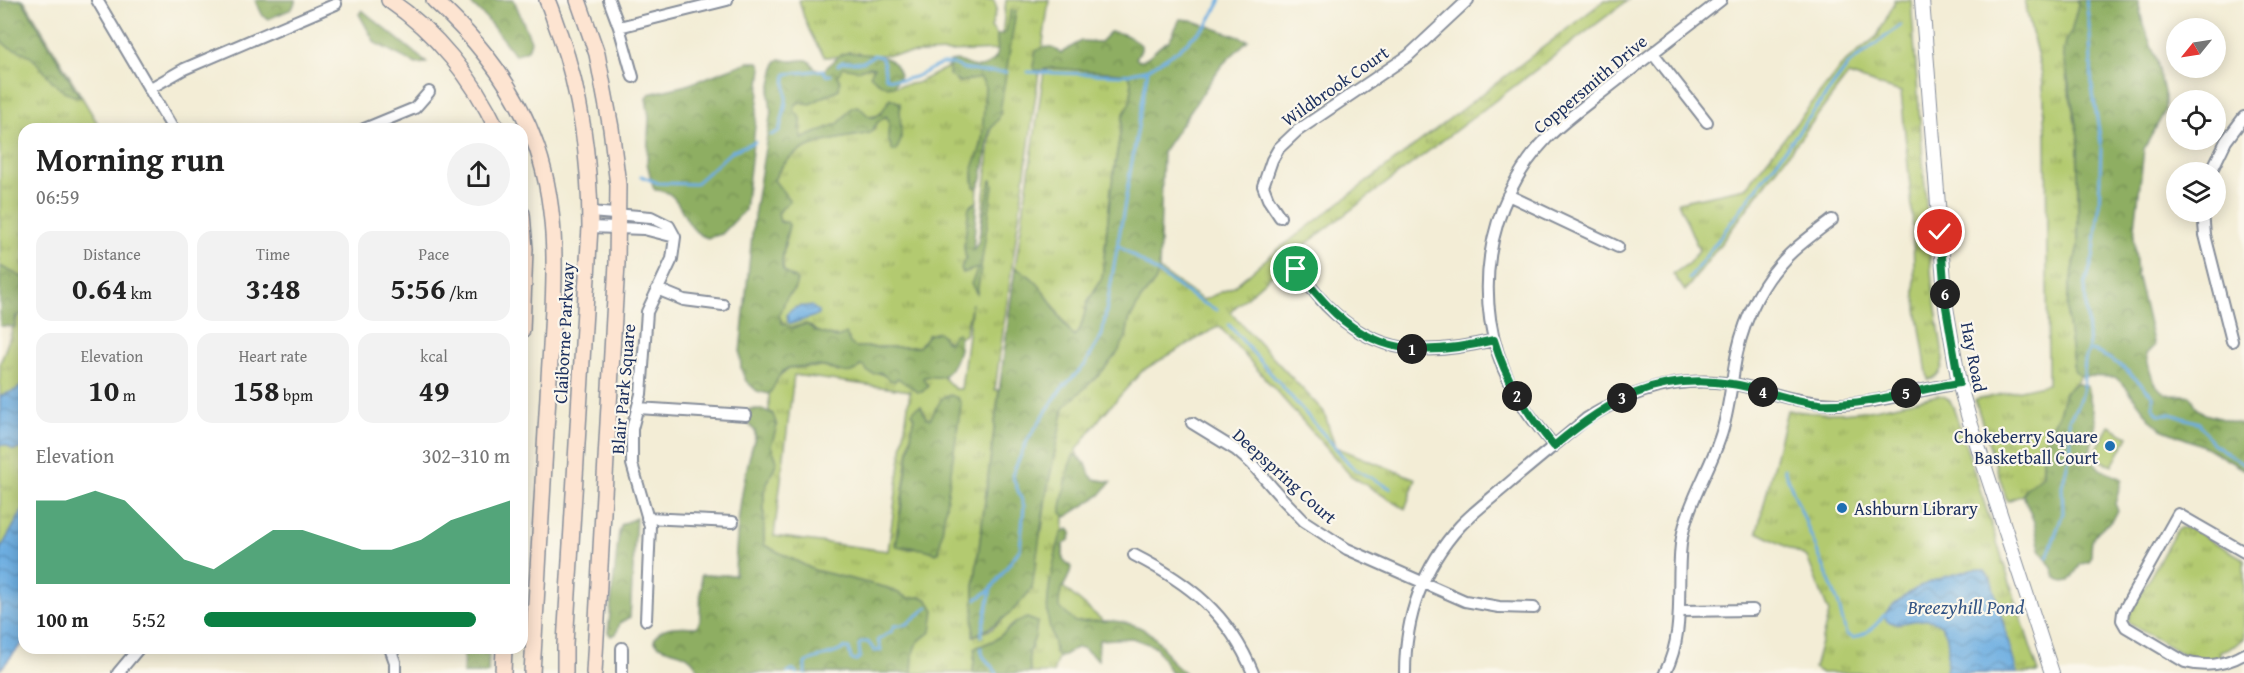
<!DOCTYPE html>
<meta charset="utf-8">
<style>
:root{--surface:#fff;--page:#f2f2f2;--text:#222;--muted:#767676;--accent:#0b8043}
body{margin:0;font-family:"Gentium Book Plus",serif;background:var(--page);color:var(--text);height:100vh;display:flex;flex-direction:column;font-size:22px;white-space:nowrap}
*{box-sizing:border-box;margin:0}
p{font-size:20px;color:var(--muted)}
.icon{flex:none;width:33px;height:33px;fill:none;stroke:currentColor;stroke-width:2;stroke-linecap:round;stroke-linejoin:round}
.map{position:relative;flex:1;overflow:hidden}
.drawer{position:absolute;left:18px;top:123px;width:510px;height:531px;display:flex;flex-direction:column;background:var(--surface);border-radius:18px;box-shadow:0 3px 15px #0003}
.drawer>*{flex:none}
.needle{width:39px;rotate:240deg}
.tools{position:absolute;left:2166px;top:18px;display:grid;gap:12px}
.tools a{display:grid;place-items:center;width:60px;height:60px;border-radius:50%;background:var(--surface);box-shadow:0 3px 15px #0003;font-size:30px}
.pin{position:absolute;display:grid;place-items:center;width:51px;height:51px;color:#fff;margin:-26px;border:3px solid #fff;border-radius:50%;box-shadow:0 2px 6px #0007}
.km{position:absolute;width:30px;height:30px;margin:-15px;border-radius:50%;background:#222;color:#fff;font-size:16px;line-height:30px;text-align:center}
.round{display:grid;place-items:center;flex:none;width:63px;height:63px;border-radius:32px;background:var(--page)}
.headline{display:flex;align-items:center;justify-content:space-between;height:102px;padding:0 18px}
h1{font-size:33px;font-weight:700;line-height:45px}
.metrics{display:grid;grid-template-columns:repeat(3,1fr);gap:9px;height:102px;padding:6px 18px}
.metrics div{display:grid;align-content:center;border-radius:15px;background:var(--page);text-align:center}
.metrics b{font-size:30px;font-weight:700}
.metrics small{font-size:16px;font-weight:400}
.metrics p{font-size:16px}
.chart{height:168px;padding:12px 18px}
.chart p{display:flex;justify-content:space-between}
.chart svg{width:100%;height:108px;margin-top:6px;fill:var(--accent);opacity:.7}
ul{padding:0 18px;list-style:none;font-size:20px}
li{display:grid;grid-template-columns:96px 72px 1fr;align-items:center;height:45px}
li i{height:15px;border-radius:8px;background:var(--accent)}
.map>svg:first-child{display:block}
</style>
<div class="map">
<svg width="2244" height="673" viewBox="0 0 2244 673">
<defs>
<pattern id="grass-tufts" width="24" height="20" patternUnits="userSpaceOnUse" patternTransform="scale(1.5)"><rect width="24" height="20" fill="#b3ca6f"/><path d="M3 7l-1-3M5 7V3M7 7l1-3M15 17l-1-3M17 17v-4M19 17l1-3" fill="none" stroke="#91a45e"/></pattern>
<pattern id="forest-crowns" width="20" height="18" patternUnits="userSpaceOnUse" patternTransform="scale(1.5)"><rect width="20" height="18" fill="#8eae62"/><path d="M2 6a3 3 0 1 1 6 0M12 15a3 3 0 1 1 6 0" fill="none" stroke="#738e54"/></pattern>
<pattern id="water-waves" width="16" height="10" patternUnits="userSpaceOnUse" patternTransform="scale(1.5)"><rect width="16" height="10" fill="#6daee1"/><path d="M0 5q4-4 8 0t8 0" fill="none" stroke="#598eba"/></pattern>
</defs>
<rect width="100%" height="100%" fill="#fbf7ec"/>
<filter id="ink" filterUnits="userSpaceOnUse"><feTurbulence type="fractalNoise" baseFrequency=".0167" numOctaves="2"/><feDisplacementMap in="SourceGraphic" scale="12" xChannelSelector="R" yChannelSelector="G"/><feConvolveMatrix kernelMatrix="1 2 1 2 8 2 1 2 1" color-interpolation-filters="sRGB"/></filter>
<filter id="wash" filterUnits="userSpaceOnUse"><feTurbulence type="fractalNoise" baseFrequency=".008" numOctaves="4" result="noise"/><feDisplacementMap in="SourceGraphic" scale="24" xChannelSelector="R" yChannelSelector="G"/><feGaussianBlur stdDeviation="1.35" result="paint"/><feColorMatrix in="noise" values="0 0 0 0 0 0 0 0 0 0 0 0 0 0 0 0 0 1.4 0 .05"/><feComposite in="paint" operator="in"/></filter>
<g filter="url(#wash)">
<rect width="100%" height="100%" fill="#f3edd6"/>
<path fill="url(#grass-tufts)" stroke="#677c66" stroke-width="1.5" fill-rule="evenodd" d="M0,0H24L101,129H24V508L0,550V364L19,312L0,274Z
M799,0H994L997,9L991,27L997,35L998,50L825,57C812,40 804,21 799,0Z
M1006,0H1049L995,390H999L974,587V636L992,629L1006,616L1042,530L1046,496L1064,407L1100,374L1126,337L1129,321L1141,299L1155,282L1159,270L1203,300L1233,287L1271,255L1605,0H1628L1306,244L1230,312L1324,412L1335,447L1416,479L1405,509L1351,476L1219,326L1143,370L1100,418L1076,451L1090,488L1064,517L1062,586L1115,631L1061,648L1053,673H1030L1029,652L1032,647L1018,621L995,640L975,648L973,673H912V650L919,639L928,600L922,597L908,598L888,588L814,570L764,545V491L777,461L771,446L773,414L769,411V394L778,377L789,368L825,367L838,372L864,366L895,381L897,377L918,392H922L928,386L923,379L924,377L942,376L955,389H961L972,303L965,335L960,337L958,333L949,342L944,341L937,333L928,335L919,347H855L849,343V338C841,338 824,335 817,331C812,329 811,324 805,324C798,324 794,330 787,327C782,324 781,320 779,315L785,299L794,291L797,281C793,277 789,276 785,272C779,266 787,234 789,225L779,220L778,214L782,208L774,180C795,138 830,142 870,133L878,122L886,116L889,121L888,139L893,150L888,100L886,106L879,115L840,123L801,140V119L794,111L795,105L800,102L810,104L839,89L838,75L843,66L858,70L869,67L874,68L887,87L917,83L950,66L949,75L959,82L981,78L985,86C984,105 985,125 981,144C979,159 970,170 974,186L978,187L977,202L969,207L964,247L966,258L962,265L969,272L976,267ZM794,375L910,391L888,551L774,536ZM921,406L926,418L930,419L936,408L950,476L939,551L925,548L910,549L895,545L914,415L913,413Z
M1894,0H1911L1932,283L1943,355C1943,368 1941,376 1928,380L1915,296L1912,208L1901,92L1848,75L1685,291L1673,274L1689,263L1699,250L1678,202L1745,188L1842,65L1877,36L1894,4Z
M2024,0H2077L2078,4L2071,33L2065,41L2068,86L2078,136V246L2068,294L2067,316L2074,371L2080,376L2076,383L2065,392L2059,414L2047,436L2043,447V475L2025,489L2023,495L2007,501L1975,400L2048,384L2046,133L2042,74Z
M1052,68L1120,73L1130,77L1132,89L1130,102L1123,116L1111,189L1102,278L1088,301L1080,330L1074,336C1055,314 1044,279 1015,268L1044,71Z
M1938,395C1949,396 1952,403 1955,412L2039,673H1822L1814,668L1829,613L1807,557L1757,532L1787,410C1843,419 1884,408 1938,395Z
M2180,528H2189L2244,559V638L2234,646L2220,651V659L2203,661L2188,657L2130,624L2128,620L2131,611L2176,531Z"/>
<path fill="url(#forest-crowns)" stroke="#546e60" stroke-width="1.5" d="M0,0H22L80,97C53,94 47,68 28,55C18,47 7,52 0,38Z
M255,0H296L292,9L268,19L263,16Z
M467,0H514L531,41L528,50L515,55L486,18Z
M2077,0H2138L2143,24L2157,61L2165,97V111L2144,149L2134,236L2137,274L2154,346L2146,354C2149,369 2153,392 2171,395C2178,396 2184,394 2191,396L2197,408L2205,414L2244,425V470L2206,447L2161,429L2151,420L2126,387L2115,377L2080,376L2074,371L2067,316L2068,294L2078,246V136L2063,51L2065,41L2071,33L2078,5Z
M362,10L427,63L416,64L375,43L359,14Z
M1011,10L1016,11L999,118L990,130L982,179L978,187H974L973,168L982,143L985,86L981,78L959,82L949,75L950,62C967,57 973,76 991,62C995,59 995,60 997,55C999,48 996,42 997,35L1006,32Z
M1180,19L1191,20L1248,40L1221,66L1163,151L1159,270L1155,282L1141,299L1129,321L1126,337L1118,352L1100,374L1064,407L1046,496L1032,588C1017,609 998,626 973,636L974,587L1015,268C1046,279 1053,315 1074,336L1080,330L1088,301L1102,278L1111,189L1123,116L1130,102L1132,89L1130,77L1120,73L1052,68L1036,71L1033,66L1036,51C1045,44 1053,47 1061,53L1081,41L1100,42L1110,32C1123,32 1131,37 1141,45V50L1136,58L1139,61C1152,58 1156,46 1169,41Z
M849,52C868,57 892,49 900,75L894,86C884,87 877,83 870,75L874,68L869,67L858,70L843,67L838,75L840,82L839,89L810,104L800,102L795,105L794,111L801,118V139L839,123L852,107L858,106C862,109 867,115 869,116C879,122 887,103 890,98L900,103L901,140L896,151H893L888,139L889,121L886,116L878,122L870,133C833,141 791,140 774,180L790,201L782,208L778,214L780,222H787L789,225C787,233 780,263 783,270C785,274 792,276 796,279C798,291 789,291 785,301C783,306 783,309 779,315L782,323L793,328L806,324L816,331L837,338L846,333L850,343L855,347H919L928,335L938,332L942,335L945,341L949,342L953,335L958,333C963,345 955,369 943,376C936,379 931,375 924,377L923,379L928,386L922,392H918L897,378L895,381L890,380L880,372L874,374L868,372L864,366H860C852,378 837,370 826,367C819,366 793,366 788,368C777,373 776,386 769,394L757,391L746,381L741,369L740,352L754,216L771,111L769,94L776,62L780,59C783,59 787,61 791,61C803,61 808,55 814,68L823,71L840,55Z
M748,62H759L762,68L745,210L722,234L708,238C679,230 686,190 655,190L653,187L647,163L649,117L646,98L649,94L687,85Z
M991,180H992L993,186L977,294L971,284L978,268L963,273L961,268L966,258L964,247L969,207L977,202L973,251L978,242Z
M0,266L24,278V316L21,314L16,316L15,327L0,326Z
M2076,383L2087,387L2096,423L2089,457L2100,469L2122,479L2115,504L2118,510C2111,527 2104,523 2095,535C2088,543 2094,553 2089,562L2081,564L2069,581L2063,582L2055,577L2052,568L2040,549L2034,522L2023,495L2025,489L2043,475V447L2047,436L2059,414L2065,392Z
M950,395L958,398L961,404L939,552L936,554C924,546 910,549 896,546L914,416L912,413L916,408L921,406L926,418L930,419L942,398Z
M749,409H762L773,414L777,426L771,446L777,461L764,491V545L814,570L888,588L908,598L922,597L928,600L934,610L931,632C910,645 914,650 912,673H700C688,644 667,657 654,641C658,624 683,626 697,627L700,620L701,575H735C736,529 741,482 755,437V431L748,424Z
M1074,454L1086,464L1090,475L1094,479L1111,482L1100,495L1066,517L1061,513V507L1069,466Z
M636,518L630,617L620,623L616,634L611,636L608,632L619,532L622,524Z
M1068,529L1072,533L1069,540L1063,545V559L1071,567C1070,582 1058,586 1059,607L1075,622C1103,621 1137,616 1158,641C1164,648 1168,657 1174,664C1177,667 1182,670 1185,673H1171L1156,647L1132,638L1099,640L1098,660L1083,648H1076L1059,658L1055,653C1055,640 1049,630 1048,617C1045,596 1055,555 1061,534Z
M1027,618L1037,622L1035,637L1029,652L1030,673H973L975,648L995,640L1018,621Z
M464,648H489L488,673H463Z"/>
<path fill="#b3ca6f" stroke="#677c66" stroke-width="1.5" d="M2109,426L2128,436L2112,466L2093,456Z"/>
<path fill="url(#water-waves)" stroke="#446ea0" stroke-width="1.5" d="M811,306L818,311V315L791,324L788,322L787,314C794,306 801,306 811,306Z
M24,383V448L13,450L6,445H0V396L16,390Z
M24,508V641L0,670V550Z
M1976,569L1985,571L1991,579L2017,673H1946C1949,651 1954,616 1920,620C1908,621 1899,626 1887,621L1884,615C1910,585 1939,577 1976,569Z"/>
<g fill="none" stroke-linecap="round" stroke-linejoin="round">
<path stroke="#6daee1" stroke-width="3" d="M838,65L842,62H863L874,55L881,57C887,68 883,71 886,78L902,80L915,77L941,64H953L963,69L982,72H1007
M1028,72L1123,75L1148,69
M771,135L779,131C782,121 785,110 786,100C787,91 784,83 786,74L823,70L826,75H831
M641,176L658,183L695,184L732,151L755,142
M1119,246L1199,301L1217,310
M1689,279L1849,64L1901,25
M1229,325L1353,468L1390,488
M2089,350C2116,358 2134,376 2153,396V407L2158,414H2171L2199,423L2212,443L2244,464
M1784,469L1838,602L1846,634L1853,638C1867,634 1875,627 1884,615
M2047,558L2063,513L2062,486L2071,450L2069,419C2079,406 2084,390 2084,373C2085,363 2084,359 2089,350L2085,286L2093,258L2099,210L2101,143L2092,87L2090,34L2086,0
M977,599L990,590
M981,636L991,589L1020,549L1024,506L1012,475L1028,439L1061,389L1085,365L1102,335L1148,69L1178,50L1207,25L1221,0
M981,648L983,656L997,673
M788,673L793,670L797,673
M805,673V663C817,655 833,657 844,648L849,649L851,659L855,661L860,657L859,645L862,642H868L875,651L881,650L878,640L892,631L894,626L907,624L928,607"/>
</g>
</g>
<g filter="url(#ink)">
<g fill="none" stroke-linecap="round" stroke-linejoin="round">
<g stroke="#878e9a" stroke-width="14">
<path id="minor" d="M97,0L173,129
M609,0L619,27L633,77
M619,27L727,0
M1653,53L1707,122
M149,89L184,69L336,4
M364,129L415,108L429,92
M2211,172L2226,141L2244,117
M1508,195L1618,247
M590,212L651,217L669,226L675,237L672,259L647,312L641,394L632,429V464L650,526L646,620
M2203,212L2205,235L2232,341
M1280,217L1268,199L1263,186L1272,160L1279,148L1297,131L1408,56L1468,0
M590,227L644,229L675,237
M1296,269C1306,281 1316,294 1326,305C1377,357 1429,356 1494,340
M657,289L684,300L723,305
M638,408L746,415
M1192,423L1236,450L1252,464L1278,494L1304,521L1347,549L1465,601L1499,607L1534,608
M1554,446C1538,426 1521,406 1510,383C1470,303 1485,203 1547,138C1566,119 1589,103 1610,86C1647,57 1684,29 1721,0
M647,518L733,522
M2244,552L2178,514L2123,612L2122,620L2126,627L2185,662C2207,668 2225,665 2244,654
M1134,555C1189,583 1229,614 1253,673
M1680,611L1753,610
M390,648L395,662V673
M118,673L139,648
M622,673V648
M1405,673C1405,618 1422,568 1460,526C1474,511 1492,498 1508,484C1534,462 1560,441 1586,419C1636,387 1693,372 1752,388C1781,396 1807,404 1837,404C1878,404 1919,389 1959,383
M1665,673C1686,631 1676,588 1681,544C1686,505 1708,474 1720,438C1730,410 1731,381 1737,353C1745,316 1764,277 1793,251C1805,240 1819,230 1832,220"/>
</g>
<g stroke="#878e9a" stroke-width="16">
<path id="tertiary" d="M1922,0L1946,307L1959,383L1970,422L2052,673"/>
</g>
<g stroke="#878e9a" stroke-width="18">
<path id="secondary" d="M389,0C436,32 473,78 497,129
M434,0C479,41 517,89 537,148C564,227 552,314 548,396C543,488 537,581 532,673
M547,0C552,11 555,23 560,35C582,98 590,161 590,227L565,644V673
M578,0L597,54L611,128L618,185L617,263L594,673
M522,214L525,249L522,330
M503,673L504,648"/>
</g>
<use href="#minor" stroke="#fff" stroke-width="10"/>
<use href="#tertiary" stroke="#fff" stroke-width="14"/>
<use href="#secondary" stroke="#fde4d1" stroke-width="15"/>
</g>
</g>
<g fill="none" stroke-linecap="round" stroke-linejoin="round" filter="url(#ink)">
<g stroke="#fff" stroke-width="12">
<path id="route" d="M1296,269C1309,285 1322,301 1336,314C1384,358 1436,354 1494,340C1506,381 1527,413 1554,446C1609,400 1657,372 1732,384C1762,388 1790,402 1820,404C1868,406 1913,390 1959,383L1946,307L1940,232"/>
</g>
<use href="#route" stroke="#0b8043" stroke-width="8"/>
</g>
<g fill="#1f6fb2" stroke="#fbf7ec" stroke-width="2">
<circle cx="2110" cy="446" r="6"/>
<circle cx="1842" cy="508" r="6"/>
</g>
<g text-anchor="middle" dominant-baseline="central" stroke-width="4.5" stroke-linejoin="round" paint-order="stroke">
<g font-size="18" fill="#1b2f5e" stroke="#fbf7ec">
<text transform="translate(1590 84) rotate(-40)">Coppersmith Drive</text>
<text transform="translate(1335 86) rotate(-35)">Wildbrook Court</text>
<text transform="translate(564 333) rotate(-87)">Claiborne Parkway</text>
<text transform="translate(1974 357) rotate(79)">Hay Road</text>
<text transform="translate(623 389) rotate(-85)">Blair Park Square</text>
<text transform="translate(1285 476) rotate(42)">Deepspring Court</text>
</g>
<g font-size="18" fill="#1b2f5e" stroke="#fbf7ec" text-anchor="end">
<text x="2098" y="436">Chokeberry Square<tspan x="2098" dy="21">Basketball Court</tspan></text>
<text x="1854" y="508" text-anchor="start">Ashburn Library</text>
</g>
<g font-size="20" font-style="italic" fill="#345585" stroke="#fbf7ec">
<text x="1966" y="606">Breezyhill Pond</text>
</g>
</g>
</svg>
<div class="tools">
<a><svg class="needle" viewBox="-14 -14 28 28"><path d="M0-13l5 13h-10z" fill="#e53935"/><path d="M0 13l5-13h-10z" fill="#767676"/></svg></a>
<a><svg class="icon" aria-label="locate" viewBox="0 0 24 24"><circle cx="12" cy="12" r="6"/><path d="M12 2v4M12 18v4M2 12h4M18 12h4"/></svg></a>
<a><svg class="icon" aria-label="layers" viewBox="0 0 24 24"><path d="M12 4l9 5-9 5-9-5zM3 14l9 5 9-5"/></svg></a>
</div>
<div class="pin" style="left:1296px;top:269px;background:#1e9e55"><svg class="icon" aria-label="arrive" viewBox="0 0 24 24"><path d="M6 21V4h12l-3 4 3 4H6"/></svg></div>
<div class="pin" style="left:1940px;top:232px;background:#d93025"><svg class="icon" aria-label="check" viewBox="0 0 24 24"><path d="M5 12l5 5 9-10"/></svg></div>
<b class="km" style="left:1412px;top:349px">1</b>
<b class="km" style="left:1517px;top:396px">2</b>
<b class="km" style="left:1622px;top:398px">3</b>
<b class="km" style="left:1763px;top:392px">4</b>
<b class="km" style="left:1906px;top:393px">5</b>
<b class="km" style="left:1945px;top:294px">6</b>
<section class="drawer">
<div class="headline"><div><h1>Morning run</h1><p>06:59</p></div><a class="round"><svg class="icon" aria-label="share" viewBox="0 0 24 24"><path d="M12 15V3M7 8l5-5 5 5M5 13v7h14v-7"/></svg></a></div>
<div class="metrics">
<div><p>Distance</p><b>0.64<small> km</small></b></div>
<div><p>Time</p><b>3:48</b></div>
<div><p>Pace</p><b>5:56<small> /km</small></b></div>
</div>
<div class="metrics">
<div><p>Elevation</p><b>10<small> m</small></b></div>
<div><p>Heart rate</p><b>158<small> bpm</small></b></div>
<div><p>kcal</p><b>49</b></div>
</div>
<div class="chart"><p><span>Elevation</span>302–310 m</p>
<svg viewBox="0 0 160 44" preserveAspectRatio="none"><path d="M0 44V10L10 10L20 6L30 10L40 22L50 34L60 38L70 30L80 22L90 22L100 26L110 30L120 30L130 26L140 18L150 14L160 10V44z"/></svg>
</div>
<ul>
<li><b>100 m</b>5:52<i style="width:89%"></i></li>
</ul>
</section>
</div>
